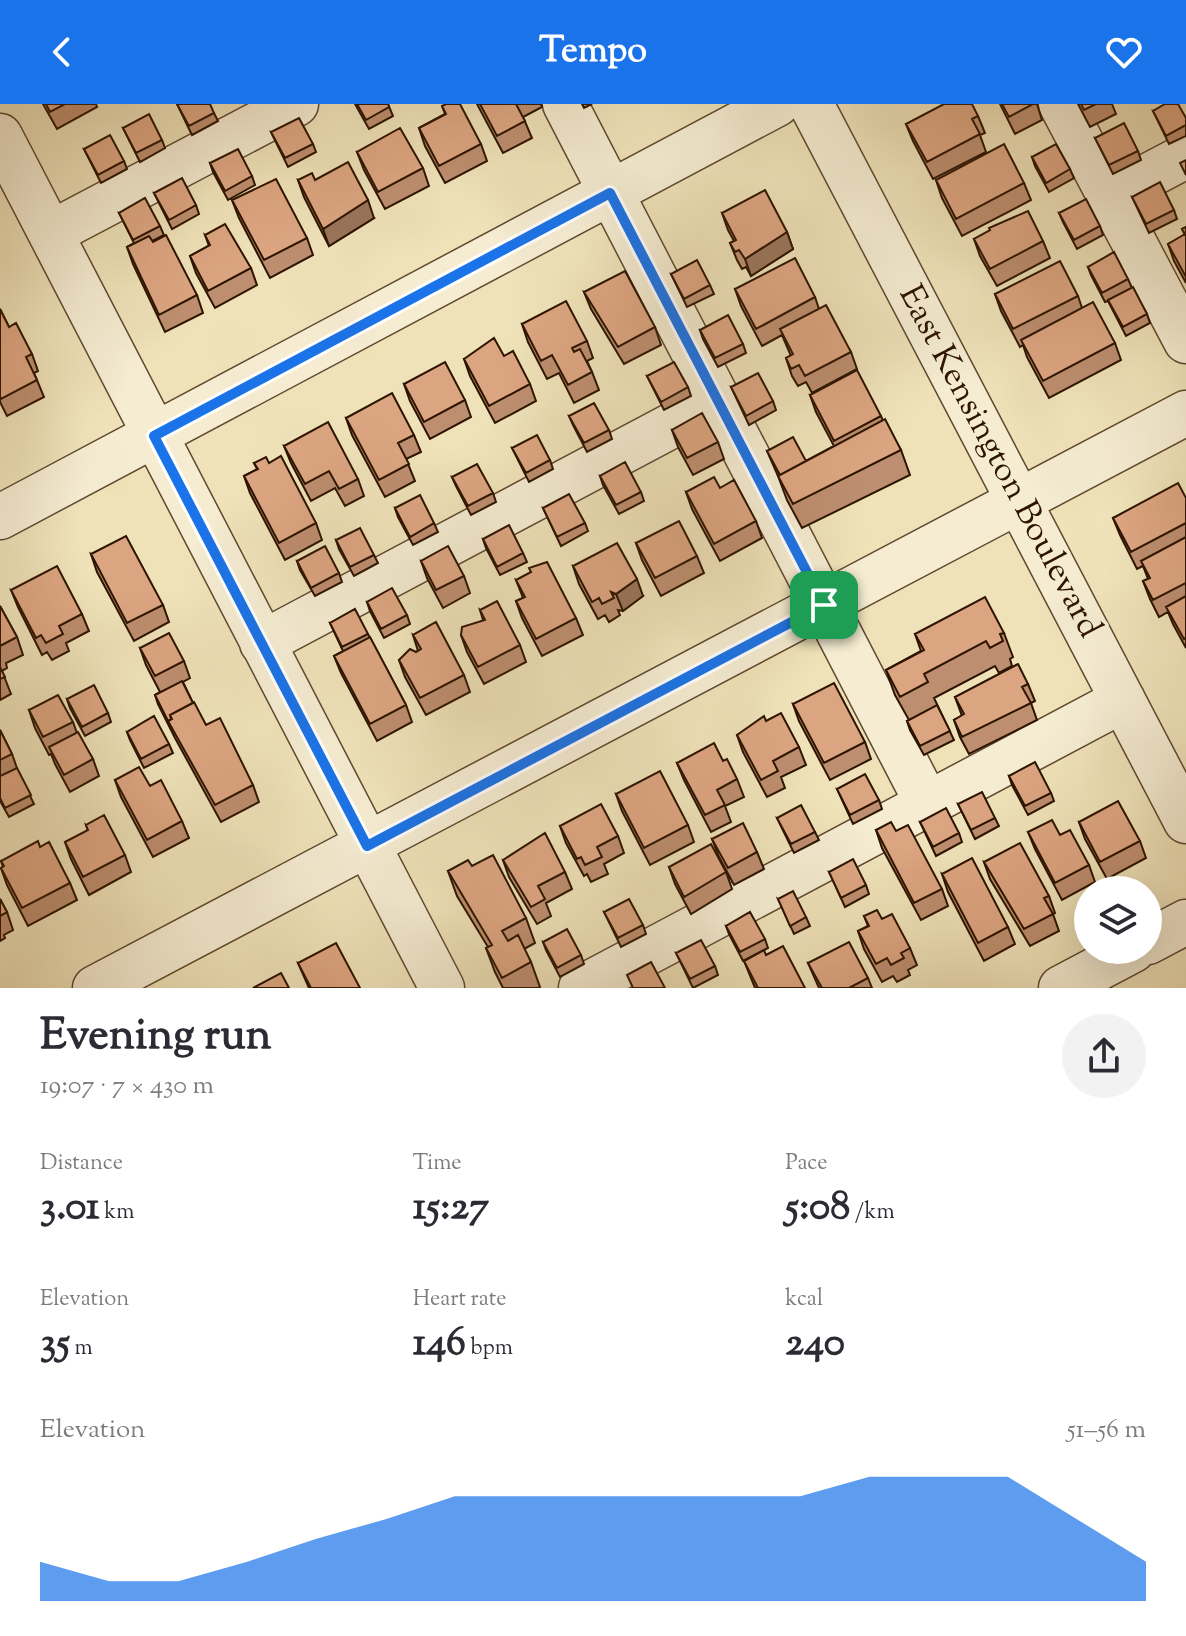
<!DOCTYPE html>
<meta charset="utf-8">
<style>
:root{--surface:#fff;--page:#f2f2f3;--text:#2b2b33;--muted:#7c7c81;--accent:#1a73e8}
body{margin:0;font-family:"Sorts Mill Goudy",serif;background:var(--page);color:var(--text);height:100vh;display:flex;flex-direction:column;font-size:30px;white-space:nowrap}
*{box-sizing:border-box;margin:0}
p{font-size:26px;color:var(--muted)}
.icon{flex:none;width:44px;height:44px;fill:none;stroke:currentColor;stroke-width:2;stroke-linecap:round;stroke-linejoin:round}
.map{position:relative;height:884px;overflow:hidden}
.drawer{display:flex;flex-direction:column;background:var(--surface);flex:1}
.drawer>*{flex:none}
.buttons{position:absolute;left:1074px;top:772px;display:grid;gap:16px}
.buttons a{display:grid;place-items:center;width:88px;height:88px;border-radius:50%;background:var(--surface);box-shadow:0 8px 32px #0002;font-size:40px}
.pin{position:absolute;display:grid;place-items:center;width:68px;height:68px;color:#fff;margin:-34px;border-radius:16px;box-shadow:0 4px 12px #0006}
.round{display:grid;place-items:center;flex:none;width:84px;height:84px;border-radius:42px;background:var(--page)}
.summary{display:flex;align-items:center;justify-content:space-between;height:136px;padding:0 40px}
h1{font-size:44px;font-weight:700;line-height:60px}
.figures{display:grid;grid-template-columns:repeat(3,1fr);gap:12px;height:136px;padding:8px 40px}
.figures div{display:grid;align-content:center}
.figures b{font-size:40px;font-weight:700}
.figures small{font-size:22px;font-weight:400}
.figures p{font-size:22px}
.chart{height:224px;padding:16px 40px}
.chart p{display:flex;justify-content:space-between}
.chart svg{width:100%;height:144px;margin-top:8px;fill:var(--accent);opacity:.7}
header{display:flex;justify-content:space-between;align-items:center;height:104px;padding:0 40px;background:var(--accent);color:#fff;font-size:36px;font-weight:700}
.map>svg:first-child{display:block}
</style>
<header><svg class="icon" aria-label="back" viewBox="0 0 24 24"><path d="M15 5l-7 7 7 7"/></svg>Tempo<svg class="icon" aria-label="heart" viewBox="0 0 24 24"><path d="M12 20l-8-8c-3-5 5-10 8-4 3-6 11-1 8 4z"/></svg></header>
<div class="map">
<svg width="1186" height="884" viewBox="0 0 1186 884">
<rect width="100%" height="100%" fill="#efe2b9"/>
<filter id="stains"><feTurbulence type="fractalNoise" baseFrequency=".0025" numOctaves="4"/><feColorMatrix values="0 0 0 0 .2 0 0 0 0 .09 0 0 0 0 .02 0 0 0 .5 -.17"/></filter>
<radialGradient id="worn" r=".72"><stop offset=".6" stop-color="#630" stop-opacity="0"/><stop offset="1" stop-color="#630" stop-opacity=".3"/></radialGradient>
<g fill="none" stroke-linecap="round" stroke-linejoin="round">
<g stroke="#5e482e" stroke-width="47">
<path id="minor" d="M565,0L927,699
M811,0L1186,717
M1061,0L1186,237
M0,32L442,884
M1110,92L1186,52
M51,129L296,0
M0,413L777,0
M262,539L718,297
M1148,838L1186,818
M95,884L1186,309
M581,884L1123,596
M1061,884L1133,846"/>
</g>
<use href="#minor" stroke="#f5ecd2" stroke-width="44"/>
</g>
<path fill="#bd8e6f" stroke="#2d1400" stroke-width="2" d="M43,0H96L97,3L57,25Z
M177,0L214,9L218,17L192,31Z
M355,0H388L393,12L369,25Z
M477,0H541L542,3L523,13L532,34L503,49Z
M582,0H592L584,4Z
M1000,0H1037L1042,16L1015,30Z
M1078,0H1112L1116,10L1090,23Z
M442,2L481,40L487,57L445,79L425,42L419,24L445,10Z
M1153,7L1186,14V32L1169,40Z
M978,12L985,29L980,31L986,48L933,75L913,37L906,20Z
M123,24L162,36L165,44L140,58Z
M271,28L313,40L316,48L288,63Z
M1095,34L1138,47L1141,56L1113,70Z
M84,45L124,57L127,65L101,79Z
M357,48L423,64L429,82L385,105L364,66Z
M1032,53L1070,65L1074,74L1049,88L1035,62Z
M210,59L252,72L255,81L228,96L213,68Z
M298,76L374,114L329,142L304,93Z
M936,76L1024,79L1031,96L962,132L942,94Z
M154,89L196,101L199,110L172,125Z
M1132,93L1174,106L1177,115L1149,129Z
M232,96L307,134L313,151L270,174L239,114Z
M119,109L160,122L164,131L152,137L197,191L203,209L165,228L133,160L127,143L134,139Z
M722,109L787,128L793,145L751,172L746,163L742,165L737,156L730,139L734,137L728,126Z
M1059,109L1100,122L1103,131L1077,145L1063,118Z
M1186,123V179L1174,157L1168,140L1185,131L1182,125Z
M205,131L251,164L257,181L215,204L196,169L190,152L209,142Z
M974,135L1043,137L1050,154L997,182L980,152Z
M1088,163L1128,175L1132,184L1147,210L1150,219L1126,232L1108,197L1105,198L1091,171Z
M671,170L710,181L714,190L687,203Z
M735,185L815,193L819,205L851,248L857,265L812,289L806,278L798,282L792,272L786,254L791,252L782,231L762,242L741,202Z
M584,188L655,223L661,241L624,260L591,205Z
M995,190L1078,192L1082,204L1115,239L1121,256L1049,294L1027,253L1023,241L1020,243L1001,207Z
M0,205L9,223L32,250L38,267L34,269L44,293L7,312L0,298Z
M522,220L587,237L593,254L587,257L592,268L599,286L574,299L559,269L547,275L528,238Z
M700,226L743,240L746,249L718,263L703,235Z
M504,252L530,280L536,297L495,319L470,272L464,255Z
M647,272L688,283L691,292L664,306Z
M404,280L465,296L471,313L430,335L410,297Z
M731,283L773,297L776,306L749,321Z
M810,291L881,312L883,317L901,346L910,371L802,424L787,396L778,372L767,347L806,357L834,342L816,308Z
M569,312L609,326L612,335L587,348L573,321Z
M346,314L414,331L421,348L406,355L415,377L385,393L352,331Z
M672,326L718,338L724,355L693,371L678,343Z
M284,342L358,375L364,392L345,402L335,384L311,397L291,359Z
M512,344L550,356L553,365L529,378Z
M254,359H269L316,419L322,436L285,456L250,389L244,372L257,365Z
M600,372L641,388L644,397L619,410L603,381Z
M452,373L493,389L496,398L471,411L456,382Z
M686,388L756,417L762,434L720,457L692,405Z
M1186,394V544L1173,520L1168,508L1159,513L1150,495L1143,477L1148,475L1143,462L1137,465L1120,431L1113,414Z
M395,404L434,419L438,428L413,441L398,413Z
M543,404L585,419L588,427L561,442Z
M483,435L523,449L527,458L500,471L486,444Z
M336,436L374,451L378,459L354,472L339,445Z
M636,439L697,452L704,469L661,492L642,456Z
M91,450L163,501L169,518L134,537L97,468Z
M297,457L339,469L342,478L315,492L300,466Z
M421,457L464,472L470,489L443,504L427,474Z
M573,462L643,492L623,507L618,506L620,511L609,518L605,511L598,515L579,480Z
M516,476L576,514L583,531L542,552L522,514L516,497L523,494Z
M11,486L82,510L89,527L66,539L69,547L52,556L47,548L42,551L18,503Z
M367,498L407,511L410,520L384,534L370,507Z
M0,502L17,533L23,551L6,559L7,564L2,567L11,590L0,596Z
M480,506L520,541L526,558L484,580L467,548L461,531L483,516Z
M330,519L368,530L406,601L412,618L377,637L341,569L334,552L343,547Z
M1004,529L1013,553L1010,555L1012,562L999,569L995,562L934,594L954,636L924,651L910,626L907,617L909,616L895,591L886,566L921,547L915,530Z
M413,531L464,571L470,588L426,611L405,573L399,556L418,547Z
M140,544L184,557L190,574L183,578L193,599L206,621L253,681L259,698L221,718L175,634L158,600L155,591L160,588L146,561Z
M1028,580L1035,597L1031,599L1037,616L969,650L960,633L954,616L962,612L955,593Z
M67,595L108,609L111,618L85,632L70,604Z
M793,600L865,638L871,655L830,676L799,617Z
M29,606L73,618L77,629L93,655L99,672L70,688L55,660L51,650L49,651L35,624Z
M766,617L799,643L806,661L781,673L785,684L767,693L743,648L737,631Z
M0,626L12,650L18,667L34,700L9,713L0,697Z
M127,628L169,640L173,649L144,664L130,636Z
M677,659L737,675L744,693L725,702L731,718L711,728L684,676Z
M1009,672L1051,689L1054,697L1028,711L1012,681Z
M115,676L150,682L182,717L189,734L153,753L121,693Z
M837,685L879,696L882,705L853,720Z
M616,690L688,721L694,738L650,761L622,707Z
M958,700L995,714L999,722L975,735Z
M777,714L815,728L819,736L794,749Z
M920,718L959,729L962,738L936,752Z
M1079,718L1140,737L1146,754L1107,775L1085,735Z
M86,721L125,751L131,768L89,791L71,755L65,738L88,727Z
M560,722L618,732L624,749L604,760L608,770L591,778L587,770L584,772L566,739Z
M876,726L896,727L942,785L948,802L921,816L882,744Z
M1028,728L1060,731L1089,761L1095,778L1062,796L1035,745Z
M712,735L757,748L764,765L734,781L719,753Z
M40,743L70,779L77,796L28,822L7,781L1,764L3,763L1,757Z
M503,756L565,768L572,785L546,799L551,812L537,820L509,773Z
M984,758L1049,792L1055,809L1053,810L1059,827L1030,842L990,775Z
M472,762L526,814L535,839L524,845L531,858L540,883L538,884H503L495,868L486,844L488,843L457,792L448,767Z
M669,763L726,768L732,785L691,810L675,780Z
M829,768L866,781L869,790L845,803Z
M942,770L1008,823L1015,840L984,857L948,788Z
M0,795L7,808L13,826L4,831L5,834L0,837Z
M778,795L806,813L810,822L794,830Z
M604,808L643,821L646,830L621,843Z
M864,812L882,815L910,844L917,861L908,866L910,871L897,878L893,872L882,878L864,845L858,827L868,822Z
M726,822L765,835L768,844L743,857L729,830Z
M543,838L581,851L584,860L560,873L546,846Z
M676,849L715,862L718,871L693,884Z
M766,851L805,884H755L744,857Z
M298,859L360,884H309Z
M808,859L868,874L872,884H819Z"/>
<path fill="#9a745a" stroke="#2d1400" stroke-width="2" d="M368,96L374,114L329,142L323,125Z
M787,128L793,145L751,172L745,155Z
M637,475L643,492L623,507L616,490Z"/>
<path fill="#dca581" stroke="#2d1400" stroke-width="2" d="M46,0H65L50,8Z
M177,0H210L214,9L189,22Z
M357,0H388L389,3L366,16Z
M446,0H460L481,40L439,62L419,24L446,10L442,2Z
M480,0H516L525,17L497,32Z
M944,0H972L978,12L972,15L980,30L927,58L906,20Z
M1002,0H1033L1009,13Z
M1081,0H1096L1084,6Z
M1165,0H1178L1186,14V21L1166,32L1153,7Z
M149,10L162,36L136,49L123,24Z
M299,14L313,40L285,54L271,28Z
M1124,19L1138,47L1109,61L1095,34Z
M400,24L423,64L378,88L357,48Z
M110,31L124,57L98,71L84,45Z
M1004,40L1024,79L956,115L936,76Z
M1056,40L1070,65L1046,79L1032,53Z
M238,45L252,72L225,87L210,59Z
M1186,56V71L1180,59Z
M348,58L368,96L323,125L298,76L312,69L315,76Z
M182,74L196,101L169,116L154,89Z
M276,75L307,134L264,156L232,96Z
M1160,78L1174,106L1146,120L1132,93Z
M765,86L787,128L745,155L739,146L735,148L730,139L736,136L722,109Z
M145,94L160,122L133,136L119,109Z
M1086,95L1100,122L1074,136L1059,109Z
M1028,107L1043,137L990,165L974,135L990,126L989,124Z
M225,120L251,164L208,187L190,152L210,141L205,131Z
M1186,123V173L1168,140L1185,130L1182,125Z
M166,131L197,191L159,211L127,143L149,132L153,138Z
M1114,148L1128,175L1102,189L1088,163Z
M795,154L815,193L756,225L735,185Z
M697,156L710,181L684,195L671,170Z
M1060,157L1078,192L1013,225L995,190Z
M625,167L655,223L618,243L584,188Z
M1133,183L1147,210L1123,223L1108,196Z
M566,197L587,237L572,244L574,248L580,245L592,268L568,281L552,251L541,257L522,220Z
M1093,198L1115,239L1043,277L1021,236Z
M826,201L851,248L805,272L799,261L791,265L786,254L793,250L780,225Z
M0,205L9,223L16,219L32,250L26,253L37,276L1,295L0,293Z
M728,211L743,240L715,254L700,226Z
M494,234L504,252L513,247L530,280L489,302L464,255Z
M445,258L465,296L424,318L404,280Z
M674,258L688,283L661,298L647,272Z
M857,266L881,312L834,337L810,291Z
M758,269L773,297L746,312L731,283Z
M392,289L414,331L398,339L409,360L379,376L346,314Z
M594,299L609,326L584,339L569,312Z
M702,309L718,338L687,354L672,326Z
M885,315L901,346L793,400L778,372Z
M328,318L358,375L339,385L329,367L305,380L284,342Z
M537,331L550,356L526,369L512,344Z
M793,333L806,357L780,371L767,347Z
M281,352L316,419L279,439L244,372L258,365L254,359L266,353L269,359Z
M625,358L641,388L616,401L600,372Z
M477,360L493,389L468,402L452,373Z
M714,373L720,384L734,376L756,417L714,440L686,388Z
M1178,379L1186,394V419L1131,448L1113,414Z
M569,390L585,419L557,433L543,404Z
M420,391L434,419L410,433L395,404Z
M679,417L697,452L655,474L636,439Z
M509,421L523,449L497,463L483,435Z
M360,424L374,451L350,463L336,436Z
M126,432L163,501L127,519L91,450Z
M1186,433V479L1153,496L1143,477L1150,474L1141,457Z
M617,439L637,475L616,490L611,488L614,494L602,500L599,494L592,498L573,462Z
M325,442L339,469L311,484L297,457Z
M448,442L464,472L436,486L421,457Z
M547,458L576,514L536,535L516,497L525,493L516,476L531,468L529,464Z
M57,462L82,510L59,522L63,530L46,539L41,531L36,534L11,486Z
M392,484L407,511L381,525L367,498Z
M1186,492V534L1184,535L1166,503Z
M985,493L1004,529L1000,530L1003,537L990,544L986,537L924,570L928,578L900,593L886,566L924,546L915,530Z
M497,497L520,541L478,563L461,531L462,523L485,516L480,506Z
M0,502L17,533L0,542Z
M355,505L368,530L342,543L330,519Z
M436,518L464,571L420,594L399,556L410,545L416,548L421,545L413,531Z
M169,529L184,557L155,572L140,544Z
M370,533L406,601L370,620L334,552Z
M1018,560L1028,580L1022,583L1031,599L962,633L954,616L964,610L955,593Z
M0,563L5,573L0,575Z
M182,577L193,599L170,611L171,615L168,617L155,591Z
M834,579L865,638L824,659L793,600Z
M94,581L108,609L82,623L67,595Z
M58,591L73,618L43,633L29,606Z
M194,598L206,621L220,614L253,681L215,701L168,617L172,615L170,611Z
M937,601L950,627L920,642L907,617Z
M781,609L799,643L773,657L778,667L761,676L737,631L764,612L766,617Z
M154,612L169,640L141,655L127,628Z
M0,626L12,650L0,656Z
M78,628L93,655L64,671L49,643Z
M714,639L723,657L727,655L737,675L717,686L725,701L705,711L677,659Z
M1035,658L1051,689L1025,702L1009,672Z
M139,663L150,682L161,676L182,717L147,736L115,676Z
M17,664L31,691L5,704L0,694V672Z
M660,667L688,721L644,744L616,690Z
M865,670L879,696L850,711L837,685Z
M982,688L995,714L971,726L958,700Z
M1118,697L1140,737L1100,758L1079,718Z
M601,700L618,732L597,743L602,753L585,761L581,753L577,755L560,722Z
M801,701L815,728L791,740L777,714Z
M946,704L959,729L933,743L920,718Z
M104,711L125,751L83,773L65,738L88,726L86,721Z
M1052,716L1060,731L1070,726L1089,761L1055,779L1028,728Z
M891,718L896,727L908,721L942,785L914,799L876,726Z
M743,719L757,748L728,764L712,735Z
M545,729L565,768L538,782L545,795L531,803L503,756Z
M38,737L40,743L49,738L70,779L22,804L1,764L4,762L1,757Z
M1020,739L1049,792L1044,794L1053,810L1024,825L984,758Z
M711,740L726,768L684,793L669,763Z
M493,751L526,814L502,827L508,837L518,831L531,858L502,874L486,844L492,841L448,767L468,756L472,762Z
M972,754L1008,823L978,839L942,770Z
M853,755L866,781L841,794L829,768Z
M793,787L806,813L790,822L778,795Z
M0,795L7,808L0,812Z
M629,795L643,821L618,834L604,808Z
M877,806L882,815L892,810L910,844L901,849L904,854L891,861L887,854L876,860L858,827L869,822L864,812Z
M750,808L765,835L740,848L726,822Z
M567,825L581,851L557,864L543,838Z
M701,836L715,862L690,875L676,849Z
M849,838L868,874L849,884H822L808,859Z
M336,839L360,884H311L298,859Z
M783,842L805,884H758L744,857L764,846L766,851Z
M651,858L665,884H633L627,871Z
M281,869L289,884H253Z"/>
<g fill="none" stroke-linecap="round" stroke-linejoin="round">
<g stroke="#fff" stroke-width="16">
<path id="route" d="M610,89L824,501L367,742L154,332Z"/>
</g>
<use href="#route" stroke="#1a73e8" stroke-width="10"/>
</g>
<g text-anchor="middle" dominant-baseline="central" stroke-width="7" stroke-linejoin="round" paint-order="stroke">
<g font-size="34" fill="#2d1400" stroke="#f5ecd2">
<text transform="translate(999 358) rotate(62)">East Kensington Boulevard</text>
</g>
</g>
<rect width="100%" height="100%" filter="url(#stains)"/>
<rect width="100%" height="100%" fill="url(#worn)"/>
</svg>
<div class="buttons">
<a><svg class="icon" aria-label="layers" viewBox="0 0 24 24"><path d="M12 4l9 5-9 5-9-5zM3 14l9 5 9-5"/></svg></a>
</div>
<div class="pin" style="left:824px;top:501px;background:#1e9e55"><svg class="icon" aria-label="arrive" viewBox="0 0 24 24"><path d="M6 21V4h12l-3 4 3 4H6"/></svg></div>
</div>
<section class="drawer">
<div class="summary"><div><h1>Evening run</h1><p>19:07 · 7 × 430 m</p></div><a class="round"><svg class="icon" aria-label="share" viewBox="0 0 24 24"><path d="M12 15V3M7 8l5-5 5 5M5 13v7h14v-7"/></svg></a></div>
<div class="figures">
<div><p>Distance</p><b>3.01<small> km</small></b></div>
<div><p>Time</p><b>15:27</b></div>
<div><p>Pace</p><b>5:08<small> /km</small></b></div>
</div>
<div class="figures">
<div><p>Elevation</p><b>35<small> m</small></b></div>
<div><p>Heart rate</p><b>146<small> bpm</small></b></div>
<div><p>kcal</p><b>240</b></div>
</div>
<div class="chart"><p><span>Elevation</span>51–56 m</p>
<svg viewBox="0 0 160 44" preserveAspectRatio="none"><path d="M0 44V32L10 38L20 38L30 32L40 25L50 19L60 12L70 12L80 12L90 12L100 12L110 12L120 6L130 6L140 6L150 19L160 32V44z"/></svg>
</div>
</section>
